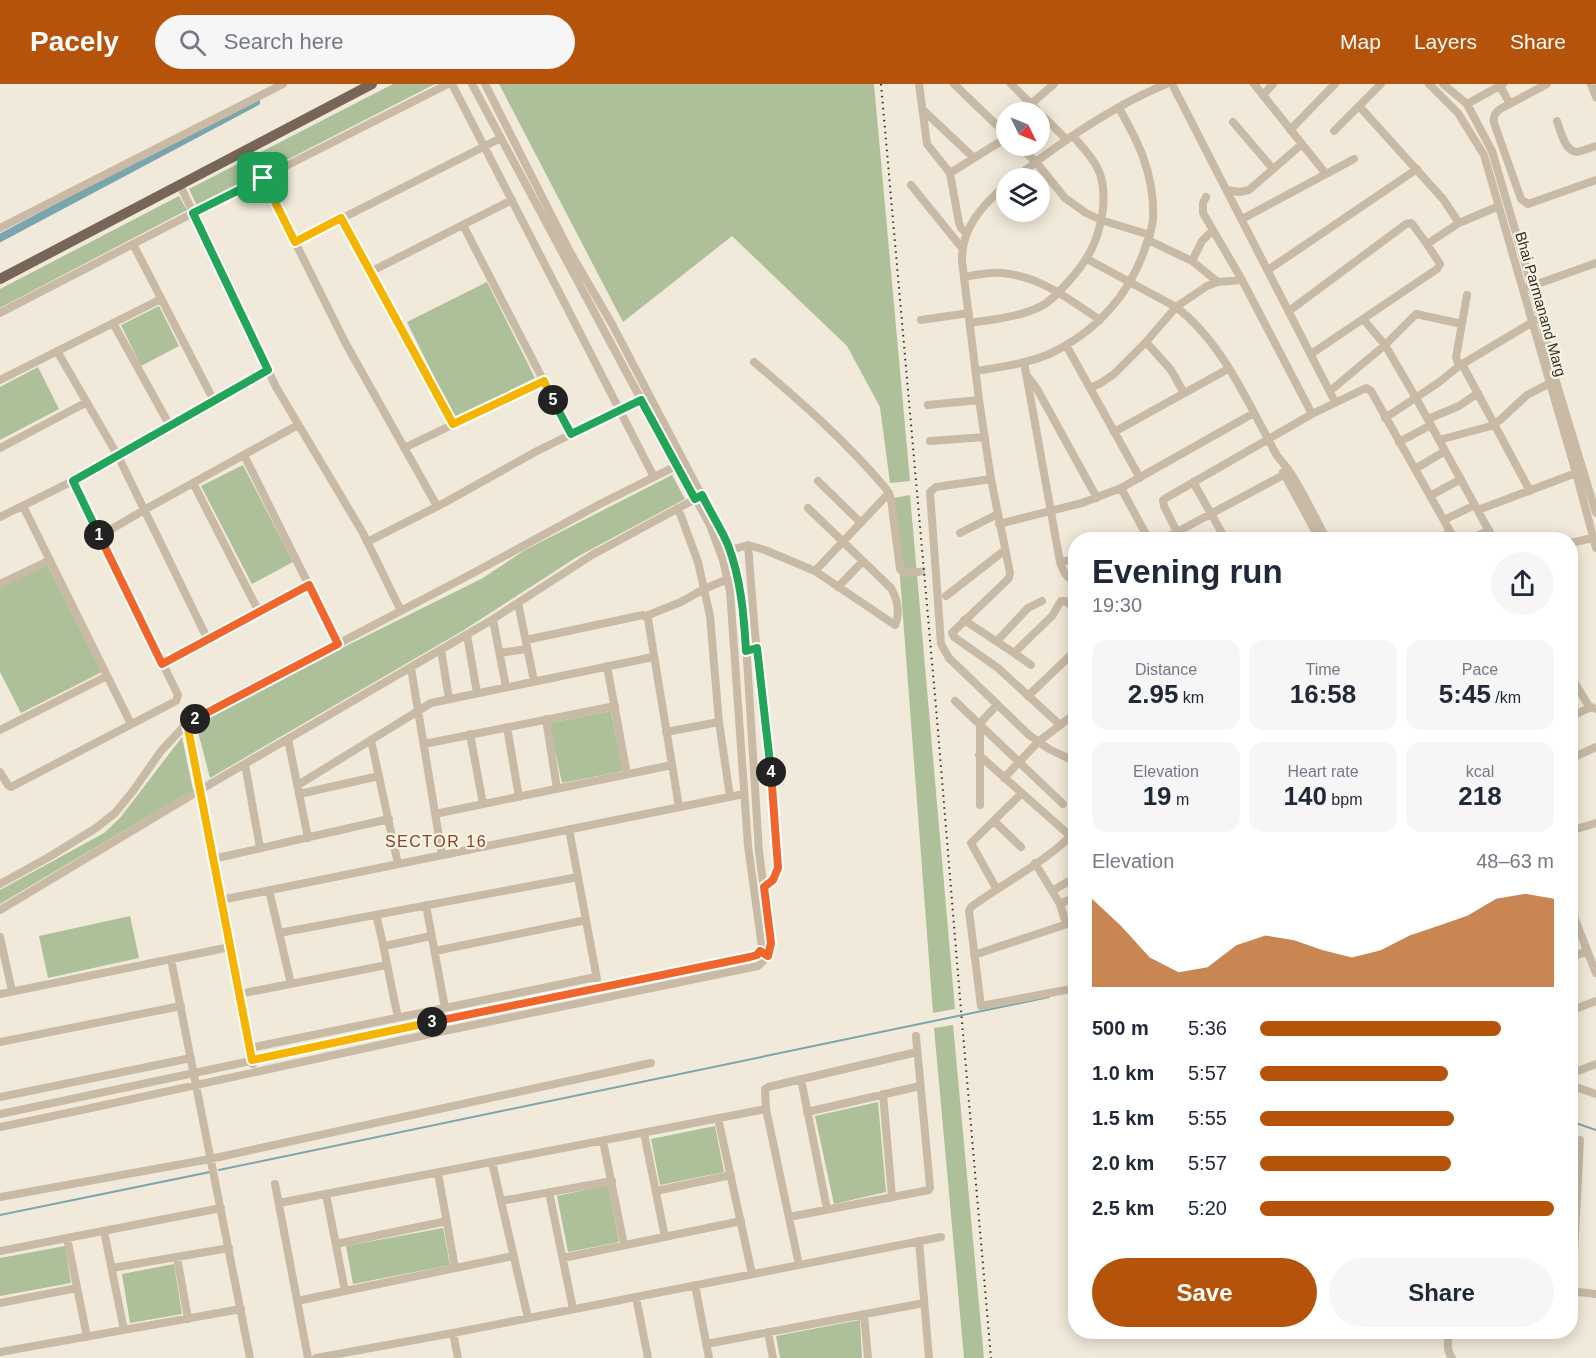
<!DOCTYPE html>
<meta charset="utf-8">
<style>
:root{--surface:#fff;--page:#f6f6f7;--text:#1f2937;--muted:#747a83;--accent:#b45309}
body{margin:0;font-family:Arial,sans-serif;background:var(--page);color:var(--text);height:100vh;display:flex;flex-direction:column;font-size:22px;white-space:nowrap}
*{box-sizing:border-box;margin:0}
p{font-size:20px;color:var(--muted)}
.icon{flex:none;width:33px;height:33px;fill:none;stroke:currentColor;stroke-width:2;stroke-linecap:round;stroke-linejoin:round}
.map{position:relative;flex:1;overflow:hidden}
.drawer{position:absolute;left:1068px;top:448px;width:510px;height:807px;display:flex;flex-direction:column;background:var(--surface);border-radius:24px;box-shadow:0 3px 15px #0003}
.drawer>*{flex:none}
.needle{width:39px;rotate:133deg}
.tools{position:absolute;left:996px;top:18px;display:grid;gap:12px}
.tools a{display:grid;place-items:center;width:54px;height:54px;border-radius:50%;background:var(--surface);box-shadow:0 3px 15px #0003;font-size:30px}
.pin{position:absolute;display:grid;place-items:center;width:51px;height:51px;color:#fff;margin:-26px;border-radius:12px;box-shadow:0 3px 9px #0006}
.km{position:absolute;width:30px;height:30px;margin:-15px;border-radius:50%;background:#222;color:#fff;font-size:16px;line-height:30px;text-align:center}
.round{display:grid;place-items:center;flex:none;width:63px;height:63px;border-radius:32px;background:var(--page)}
.head{display:flex;align-items:center;justify-content:space-between;height:102px;padding:0 24px}
h1{font-size:33px;font-weight:800;line-height:45px}
.stats{display:grid;grid-template-columns:repeat(3,1fr);gap:9px;height:102px;padding:6px 24px}
.stats div{display:grid;align-content:center;border-radius:15px;background:var(--page);text-align:center}
.stats b{font-size:26px;font-weight:800}
.stats small{font-size:16px;font-weight:400}
.stats p{font-size:16px}
.chart{height:168px;padding:12px 24px}
.chart p{display:flex;justify-content:space-between}
.chart svg{width:100%;height:108px;margin-top:6px;fill:var(--accent);opacity:.7}
.cta{display:flex;gap:12px;margin-top:auto;padding:12px 24px}
.cta a{flex:1;height:69px;border-radius:36px;background:var(--accent);color:#fff;font-size:24px;font-weight:800;line-height:69px;text-align:center}
.cta a+a{background:var(--page);color:var(--text)}
ul{padding:0 24px;list-style:none;font-size:20px}
li{display:grid;grid-template-columns:96px 72px 1fr;align-items:center;height:45px}
li i{height:15px;border-radius:8px;background:var(--accent)}
header{display:flex;align-items:center;gap:36px;box-sizing:border-box;height:84px;padding:0 30px;background:var(--accent);color:#fff}
header strong{font-size:28px}
nav{display:flex;gap:33px;margin-inline-start:auto;font-size:21px}
.search{width:420px;height:54px;background:var(--page);display:flex;align-items:center;gap:15px;box-sizing:border-box;padding:0 21px;border-radius:33px;color:var(--muted);font-size:22px}
.map>svg:first-child{display:block}
</style>
<header>
<strong>Pacely</strong>
<div class="search"><svg class="icon" aria-label="search" viewBox="0 0 24 24"><circle cx="10" cy="10" r="6"/><path d="M15 15l6 6"/></svg>Search here</div>
<nav><a>Map</a><a>Layers</a><a>Share</a></nav>
</header>
<div class="map">
<svg width="1596" height="1274" viewBox="0 0 1596 1274">
<rect width="100%" height="100%" fill="#f1e9d9"/>
<path fill="#aec09a" d="M393,0H435L197,122L189,105Z
M499,0H874L910,397L890,399L880,323L847,262L732,152L623,238Z
M179,112L187,126L0,224V205Z
M487,198L535,294L455,335L407,238Z
M159,222L179,262L141,282L121,241Z
M38,283L59,325L0,356V303Z
M243,381L293,478L252,500L201,402Z
M672,391L685,415L577,473L464,546L210,694L196,640L334,568L483,494L525,466Z
M910,411L955,925L933,929L894,414Z
M47,480L102,588L21,629L0,588V504Z
M611,627L623,687L562,699L549,639Z
M182,653L193,706L0,820V806L104,749L120,734Z
M130,832L139,874L48,894L39,852Z
M953,941L984,1274H964L934,944Z
M878,1018L886,1108L834,1120L815,1032Z
M715,1042L724,1088L660,1101L651,1055Z
M608,1101L619,1158L568,1168L557,1112Z
M443,1144L450,1181L353,1200L346,1162Z
M65,1162L71,1199L0,1212V1174Z
M174,1180L182,1230L130,1239L122,1190Z
M860,1236L862,1274H780L776,1252Z"/>
<g fill="none" stroke-linecap="round" stroke-linejoin="round">
<path stroke="#79a5ae" stroke-width="2" d="M1570,1037L1596,1046
M219,1086L1049,913
M0,1131L210,1088"/>
<path stroke="#79a5ae" stroke-width="8" d="M0,154L256,18"/>
<path stroke="#cbc3b5" stroke-width="8" stroke-dasharray="8 4" stroke-linecap="butt" d="M917,488L929,487"/>
<path stroke="#c9baa6" stroke-width="8" d="M452,0L654,393
M919,0L927,60L950,89
M954,0L1006,50
M1011,0L1067,56
M1172,0L1335,318
M1254,0L1326,90
M1429,0L1458,29L1484,71L1576,389L1596,464
M1443,0L1467,20L1492,67L1541,234L1554,291L1596,429
M1547,0L1500,25C1495,29 1493,32 1494,39L1521,115L1528,120L1596,96
M1591,0L1596,13
M1500,2L1510,20
M1263,11L1273,0
M1031,20L1054,0
M1467,20L1503,0
M1359,22L1443,115L1459,139
M923,26L974,74
M1557,37C1560,46 1565,68 1577,68C1583,67 1590,64 1596,62
M1233,38L1273,85
M1290,46L1335,0
M1334,47L1381,0
M1019,62L1036,78L1065,114L1086,129L1101,136L1150,151
M263,94L346,260L437,422
M1015,94C1061,58 1111,23 1166,0
M180,101L276,303L363,449L401,527
M911,101L962,164
M1006,101C982,121 961,145 962,177L979,316L991,395L1010,489L1009,494L1005,498L952,549L954,553L998,584L1060,641
M1227,106L1239,108L1249,106L1302,60
M1206,113L1203,119V129L1242,196L1312,330
M341,134L453,340
M1242,135L1354,75
M463,141L571,350
M0,144L283,0
M966,149L961,144L959,139L950,89L1006,54
M1148,156L1192,177L1218,198
M295,158L501,54
M133,160L214,317
M1087,175L1176,223C1223,259 1248,319 1276,370C1280,376 1285,381 1290,388C1304,410 1315,433 1327,456
M1192,177L1202,157L1213,146
M1268,186L1417,85
M370,188L512,116
M964,193C976,191 990,188 1002,189C1040,192 1070,216 1100,236
M1529,203L1596,179
M1289,227L1406,140L1411,139L1413,141L1427,160L1459,139L1499,122
M0,229L193,129L448,0
M1363,235L1385,261L1416,314L1494,456
M921,236L969,229
M113,239L170,342
M970,239C995,235 1023,233 1045,220C1054,214 1061,206 1068,198C1089,175 1099,156 1103,125C1104,114 1104,104 1101,93C1097,78 1083,64 1073,52
M1146,258L1171,286L1184,309
M1066,261L1140,394
M57,267L118,372L208,556
M1311,270L1437,185L1440,180L1427,160
M754,278C801,318 847,358 887,406L891,415L900,485L904,489L917,488
M1024,278L1060,478C1063,487 1066,494 1076,498
M1462,280L1530,407
M1459,282L1456,273L1457,268L1467,211
M976,287C1000,283 1024,280 1047,271C1096,249 1132,209 1147,158C1150,151 1152,144 1153,136C1154,116 1150,92 1143,73C1137,56 1128,40 1119,24
M1028,293L1037,305L1097,414
M0,296L161,215
M1090,304L1101,299L1114,290L1146,258L1176,223L1207,202L1218,198L1242,196
M1330,307L1385,261L1416,230L1462,240
M928,321L979,316
M1385,334L1438,299L1459,282L1536,236
M1428,335L1459,322L1478,309
M1114,348L1228,285
M1439,356L1491,342L1500,336L1527,311L1550,299
M930,357L985,353
M1399,358L1431,341
M0,364L87,318
M404,364L544,297
M244,371L338,560
M1415,385L1445,367
M1283,388L1320,456
M991,395L936,403L930,408L941,560L949,574L1029,651L1049,665L1076,678
M818,397L861,439
M1193,398L1226,456
M193,399L259,528
M1121,404L1149,456
M1430,412L1461,395
M23,422L131,640
M678,424L698,478L710,532L719,638L730,713
M1478,426L1576,389
M0,433L89,389L268,286
M1444,436L1475,421
M999,440L1082,419L1121,404L1254,329
M960,449L998,430
M100,452L144,426L298,341
M1162,456L1289,388
M1181,456L1164,422L1163,416L1166,414L1312,330L1366,304L1371,307L1455,456
M1437,456L1450,448
M1470,456L1489,446
M367,458L444,419L537,367L641,316
M1570,459L1593,454
M748,461L755,550L768,661L778,784L773,796L764,803
M724,468L748,461L765,466L815,487L895,541C901,528 897,515 891,504L808,424
M1060,478L1076,475
M815,487L889,409
M0,500L50,476
M838,503L863,477
M946,512L1005,466
M518,519L534,597
M646,532L681,518L704,505L728,495
M493,536L506,603
M964,536L1014,569
M467,551L477,609
M526,556L643,531L648,535L679,723
M997,557L1028,524L1042,517
M441,566L449,615
M500,569L527,565
M162,580L309,501
M1031,581L1014,569L1052,532L1061,517H1065L1076,525
M607,582L627,690
M411,584L442,771
M1570,591L1590,624
M1028,612L1076,566
M955,617L1063,720
M1570,633L1591,623L1596,625
M546,635L557,705
M187,639L253,980
M507,643L519,713
M0,646L107,592
M666,648L719,638
M470,650L483,720
M288,655L308,754
M371,656L398,780
M424,660L615,622
M979,671L1076,757
M1570,675L1596,663
M245,680L260,764
M0,688L8,701L11,703L176,617L178,611L73,397
M1004,694L1038,658L1076,629
M298,701L431,619L653,573
M299,710L379,692
M980,721V639L997,621
M435,730L672,681
M994,737L1021,763
M569,745L597,895
M1076,747C1046,778 1005,798 971,823L969,827L981,922L1076,904
M1570,747L1596,739
M213,775L389,735
M1035,779L1060,820L1066,840
M0,800L49,773L96,744L115,729L133,707L161,667L187,639L477,487L600,420L682,379
M996,804L971,759L1021,710
M269,806L291,900
M1052,807L1076,793
M221,816L744,710
M1060,820L1076,812
M426,821L445,924
M1570,823L1596,889
M0,826L200,706L490,537L592,471L699,413
M376,831C385,864 390,899 398,933
M279,849L578,793
M0,853L12,907
M385,862L431,852
M435,867L586,836
M974,871L1076,837
M1570,874L1587,867
M171,875L250,1274
M0,910L230,863
M239,910L387,881
M1570,927L1596,917
M0,958L181,922
M250,964L596,893
M1570,990L1596,980
M801,995L827,1125
M1570,1001L1596,1010
M883,1010L892,1113
M0,1013L191,974
M807,1028L920,1002
M0,1030L444,936L750,873C757,871 759,869 762,863L748,762L730,507L723,476L710,441L630,295L472,0
M718,1034L752,1190
M0,1043L77,1027L444,947L758,882L768,872L771,859L759,768L745,542L737,493L727,460L612,240L570,168L485,0
M644,1049L665,1153
M603,1057L624,1161
M492,1078L528,1234
M438,1089L455,1184
M275,1100L308,1274
M656,1107L731,1091
M549,1108L573,1225
M326,1110L345,1207
M0,1113L210,1075L651,979
M501,1117L612,1097
M279,1119L766,1025
M789,1133L929,1106L930,1103L916,952
M104,1147L124,1246
M67,1154L87,1253
M919,1157L929,1274
M336,1160L447,1137
M0,1167L221,1124
M177,1173L188,1235
M563,1174L741,1137
M799,1181L766,1025L765,1005L768,1003L917,968
M112,1184L229,1164
M695,1201L709,1274
M1570,1207L1596,1210
M1572,1207L1580,1056
M636,1213L648,1274
M297,1217L513,1172
M0,1219L77,1204
M864,1230L868,1274
M768,1248L773,1274
M1449,1248C1448,1257 1446,1267 1452,1274
M453,1249L458,1274
M706,1260L924,1219
M0,1268L241,1225
M316,1274L453,1249L941,1153"/>
<path stroke="#776658" stroke-width="10" d="M0,195L372,0"/>
<path stroke="#352d27" stroke-width="2" stroke-dasharray="1.5 4.5" stroke-linecap="butt" d="M881,0L937,635L961,926L991,1274"/>
</g>
<g fill="none" stroke-linecap="round" stroke-linejoin="round">
<g stroke="#fff" stroke-width="12">
<path id="split-1" d="M99,451L73,397L268,286L193,129L263,94"/>
</g>
<g stroke="#fff" stroke-width="12">
<path id="split-2" d="M99,451L162,580L309,501L338,560L195,635"/>
</g>
<g stroke="#fff" stroke-width="12">
<path id="split-3" d="M195,635L187,639L252,976L432,938"/>
</g>
<g stroke="#fff" stroke-width="12">
<path id="split-4" d="M432,938L750,873L757,871L760,867L768,872L771,859L764,803L773,796L778,784L771,688"/>
</g>
<g stroke="#fff" stroke-width="12">
<path id="split-5" d="M553,316L571,350L641,316L695,415L702,411C710,428 721,444 728,461C741,495 744,532 746,567L757,564L771,688"/>
</g>
<g stroke="#fff" stroke-width="12">
<path id="split-6" d="M263,94L295,158L341,134L453,340L544,297L553,316"/>
</g>
<use href="#split-1" stroke="#22a559" stroke-width="8"/>
<use href="#split-2" stroke="#f0652b" stroke-width="8"/>
<use href="#split-3" stroke="#f5b400" stroke-width="8"/>
<use href="#split-4" stroke="#f0652b" stroke-width="8"/>
<use href="#split-5" stroke="#22a559" stroke-width="8"/>
<use href="#split-6" stroke="#f5b400" stroke-width="8"/>
</g>
<g text-anchor="middle" dominant-baseline="central" stroke-width="4.5" stroke-linejoin="round" paint-order="stroke">
<g font-size="15" fill="#352d27" stroke="#f9f3e6">
<text transform="translate(1541 220) rotate(74)">Bhai Parmanand Marg</text>
</g>
<g font-size="16" letter-spacing="1.5" fill="#844520" stroke="#f9f3e6">
<text x="436" y="757">SECTOR 16</text>
</g>
</g>
</svg>
<div class="tools">
<a><svg class="needle" viewBox="-14 -14 28 28"><path d="M0-13l5 13h-10z" fill="#e53935"/><path d="M0 13l5-13h-10z" fill="#747a83"/></svg></a>
<a><svg class="icon" aria-label="layers" viewBox="0 0 24 24"><path d="M12 4l9 5-9 5-9-5zM3 14l9 5 9-5"/></svg></a>
</div>
<div class="pin" style="left:263px;top:94px;background:#1e9e55"><svg class="icon" aria-label="arrive" viewBox="0 0 24 24"><path d="M6 21V4h12l-3 4 3 4H6"/></svg></div>
<b class="km" style="left:99px;top:451px">1</b>
<b class="km" style="left:195px;top:635px">2</b>
<b class="km" style="left:432px;top:938px">3</b>
<b class="km" style="left:771px;top:688px">4</b>
<b class="km" style="left:553px;top:316px">5</b>
<section class="drawer">
<div class="head"><div><h1>Evening run</h1><p>19:30</p></div><a class="round"><svg class="icon" aria-label="share" viewBox="0 0 24 24"><path d="M12 15V3M7 8l5-5 5 5M5 13v7h14v-7"/></svg></a></div>
<div class="stats">
<div><p>Distance</p><b>2.95<small> km</small></b></div>
<div><p>Time</p><b>16:58</b></div>
<div><p>Pace</p><b>5:45<small> /km</small></b></div>
</div>
<div class="stats">
<div><p>Elevation</p><b>19<small> m</small></b></div>
<div><p>Heart rate</p><b>140<small> bpm</small></b></div>
<div><p>kcal</p><b>218</b></div>
</div>
<div class="chart"><p><span>Elevation</span>48–63 m</p>
<svg viewBox="0 0 160 44" preserveAspectRatio="none"><path d="M0 44V8L10 19L20 32L30 38L40 36L50 27L60 23L70 25L80 29L90 32L100 29L110 23L120 19L130 15L140 8L150 6L160 8V44z"/></svg>
</div>
<ul>
<li><b>500 m</b>5:36<i style="width:82%"></i></li>
<li><b>1.0 km</b>5:57<i style="width:64%"></i></li>
<li><b>1.5 km</b>5:55<i style="width:66%"></i></li>
<li><b>2.0 km</b>5:57<i style="width:65%"></i></li>
<li><b>2.5 km</b>5:20<i style="width:100%"></i></li>
</ul>
<div class="cta"><a>Save</a><a>Share</a></div>
</section>
</div>
